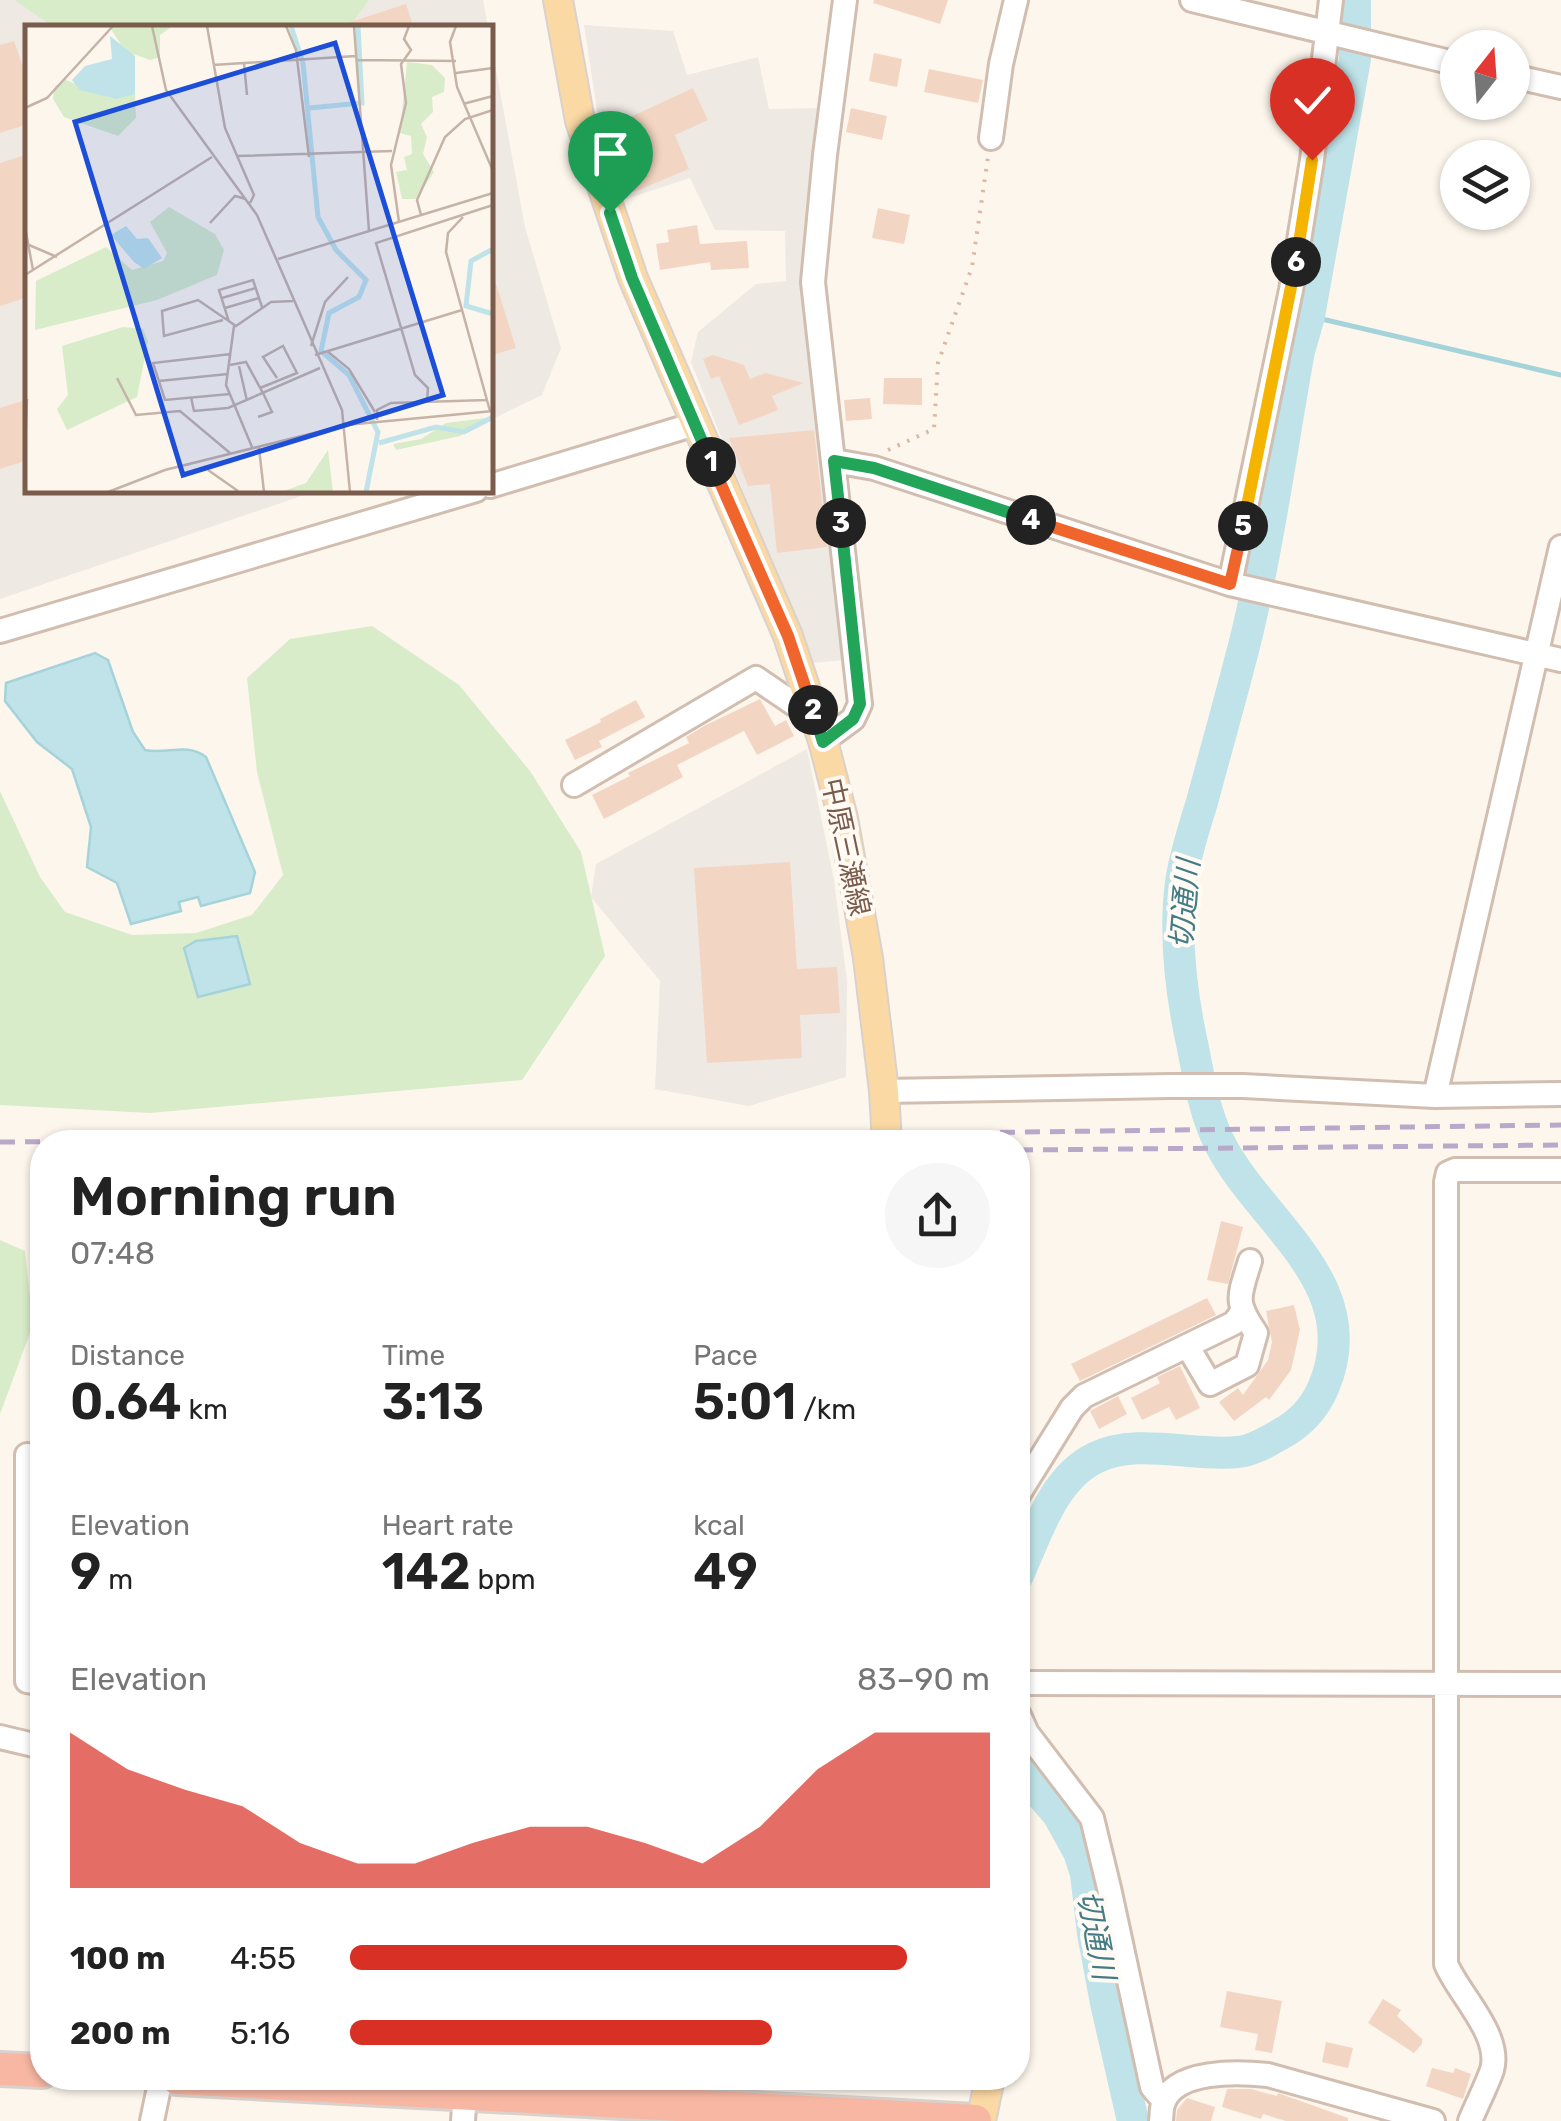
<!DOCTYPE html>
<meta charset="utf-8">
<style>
:root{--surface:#fff;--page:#f6f6f6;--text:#222;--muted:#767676;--accent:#d93025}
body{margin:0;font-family:Rubik,"Noto Sans JP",sans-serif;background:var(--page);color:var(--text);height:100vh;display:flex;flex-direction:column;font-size:38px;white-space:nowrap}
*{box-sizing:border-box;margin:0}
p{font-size:32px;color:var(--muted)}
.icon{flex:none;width:55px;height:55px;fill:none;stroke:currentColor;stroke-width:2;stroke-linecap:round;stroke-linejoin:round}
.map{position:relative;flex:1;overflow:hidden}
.panel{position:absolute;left:30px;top:1130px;width:1000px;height:960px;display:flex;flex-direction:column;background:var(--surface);border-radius:40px;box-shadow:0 2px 8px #0004}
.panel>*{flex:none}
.needle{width:65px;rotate:17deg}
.tools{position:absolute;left:1440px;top:30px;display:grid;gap:20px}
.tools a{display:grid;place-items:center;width:90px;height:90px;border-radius:50%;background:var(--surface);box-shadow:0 2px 8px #0004;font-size:50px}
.pin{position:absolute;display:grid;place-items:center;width:85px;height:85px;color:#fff;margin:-102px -42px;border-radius:50% 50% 50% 0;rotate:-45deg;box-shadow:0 0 10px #0007}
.pin .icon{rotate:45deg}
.km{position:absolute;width:50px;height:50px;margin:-25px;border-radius:50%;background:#222;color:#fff;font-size:28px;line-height:50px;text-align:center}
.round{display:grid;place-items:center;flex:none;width:105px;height:105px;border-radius:52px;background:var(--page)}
.summary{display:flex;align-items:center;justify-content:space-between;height:170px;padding:0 40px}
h1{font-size:55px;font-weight:600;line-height:75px}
.metrics{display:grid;grid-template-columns:repeat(3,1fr);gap:15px;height:170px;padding:10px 40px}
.metrics div{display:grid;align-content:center}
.metrics b{font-size:50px;font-weight:600}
.metrics small{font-size:28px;font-weight:400}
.metrics p{font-size:28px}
.chart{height:280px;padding:20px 40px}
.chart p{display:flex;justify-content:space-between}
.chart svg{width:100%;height:180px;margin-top:10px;fill:var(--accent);opacity:.7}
ul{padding:0 40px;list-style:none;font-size:32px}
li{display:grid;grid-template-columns:160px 120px 1fr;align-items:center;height:75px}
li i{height:25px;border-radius:12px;background:var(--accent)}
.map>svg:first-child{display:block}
</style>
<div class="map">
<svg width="1561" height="2121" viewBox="0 0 1561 2121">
<rect width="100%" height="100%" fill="#fdf6ec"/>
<path fill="#efe9e4" d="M0,0H14L53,27L28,28V490H319L0,599Z
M369,0H483L488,27L349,28Z
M584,25L673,31L687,75L758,57L769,109L821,108L812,188L845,660L812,663L691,362L698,332L756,284L786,281L785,231L715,230L690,178L626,199L599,123Z
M490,37L525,227L561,348L542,395L490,420Z
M807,749L834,880L847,981L846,1077L749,1106L655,1089L660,981L591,897L596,864Z"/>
<path fill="#d8ecc9" d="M14,0H369L349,28L53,27Z
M372,626L459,685L530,771L581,852L605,956L522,1080L150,1113L0,1105V791L40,877L65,912L132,935L196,933L252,915L283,875L257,772L247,678L290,639Z
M0,1240L25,1251L33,1325L0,1414Z"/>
<path fill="#bfe3e8" stroke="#a5d3da" stroke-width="2.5" d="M95,653L108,660L133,732L145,750C167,755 186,742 206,757L255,872L250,893L201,906L198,897L179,902L181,911L131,924L117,883L87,867L91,827L72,769L37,742L5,701L6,683Z
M237,936L250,984L198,997L184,948L196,941Z"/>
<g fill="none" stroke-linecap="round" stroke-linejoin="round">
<path stroke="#a5d3da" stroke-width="5" d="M1309,316L1561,375"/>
<path stroke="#bfe3e8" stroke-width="32" d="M1018,1575C1036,1536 1052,1479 1095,1458C1137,1437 1193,1457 1238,1452C1251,1451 1267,1442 1279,1435C1300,1424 1315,1408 1324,1386C1367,1283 1259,1222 1219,1142C1205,1114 1199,1079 1193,1048C1181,994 1174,937 1181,882C1185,855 1194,828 1202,802C1217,746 1233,690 1247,634C1269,541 1282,445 1299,351L1309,316L1355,59V0
M1018,1768L1058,1814L1079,1852L1086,1874L1093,1933L1106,2003L1133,2121"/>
</g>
<path fill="#f3d5c3" d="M874,0H948L940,24L873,3Z
M406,4L414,28H342L341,25Z
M14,41L28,81V124L0,133V45Z
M874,53L902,59L897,87L869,81Z
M929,69L983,80L978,103L924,92Z
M693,88L708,120L675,135L689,169L634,192L629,178L647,171L624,120Z
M851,108L887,116L882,140L846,132Z
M28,154V297L0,306V163Z
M878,208L910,215L904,244L872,238Z
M697,225L700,244L747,241L749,268L711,270L710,262L660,270L656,244L669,242L667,230Z
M493,274L516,348L490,356V275Z
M713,355L744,365L750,379L765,373L804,383L772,396L778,410L739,425L719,376L711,379L703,359Z
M884,378H922V405L883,404Z
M870,398L872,419L846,421L844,400Z
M28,399V460L0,469V408Z
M814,430L827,547L777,553L770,484L748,486L729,438Z
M760,699L775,726L786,720L794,736L757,755L744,731L677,765L683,777L604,819L592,795L630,776L628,773L689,743L686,737L704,726Z
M636,700L645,717L599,741L602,747L575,760L565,740L601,722L600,719Z
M790,862L797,969L837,967L840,1013L800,1015L802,1058L707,1063L694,868Z
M1221,1221L1243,1227L1228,1284L1207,1280Z
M1207,1298L1216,1315L1080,1381L1071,1364Z
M1294,1305L1300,1330L1291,1370L1269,1400L1266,1397L1234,1421L1219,1402L1238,1388L1243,1395L1268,1360L1272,1342L1266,1311Z
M1180,1366L1200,1408L1176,1420L1169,1407L1142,1420L1131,1398L1160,1383L1157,1377Z
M1118,1396L1127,1414L1099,1429L1090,1411Z
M1227,1991L1282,2001L1272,2053L1255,2050L1258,2034L1220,2027Z
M1383,1999L1401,2010L1397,2016L1422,2039V2044L1414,2053L1368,2023Z
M1326,2042L1353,2048L1348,2068L1322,2062Z
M1432,2068L1453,2073L1455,2068L1471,2074L1463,2099L1426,2086Z
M1227,2089H1251L1277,2096L1278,2093L1348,2118V2121H1286L1263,2114L1261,2119L1222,2107Z
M1187,2098L1215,2107L1211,2121H1176L1177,2110Z"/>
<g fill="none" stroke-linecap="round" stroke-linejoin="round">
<g stroke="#d1beb0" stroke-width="28">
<path id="minor" d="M1192,0L1458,64
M1512,76L1561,87
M991,138L1001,64L1016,0
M834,461L874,468L1230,584L1561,660
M490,486L695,424
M1230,584L1291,290L1312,160L1331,0
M0,631L476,490
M823,741L853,719L860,704L813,282L825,155L845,0
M574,785L756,678L797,706L813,709
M884,1091L1171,1086H1243L1435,1096L1561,1094
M1435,1096L1561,547
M1188,1347L1210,1384L1247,1365L1256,1333C1234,1301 1239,1297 1250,1261
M42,1457L27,1455V1681L42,1683
M1018,1495L1072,1408L1084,1396L1234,1323L1242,1312
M1018,1683L1561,1684
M1018,1713L1027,1733L1092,1818L1109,1888L1152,2087L1164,2101
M0,1737L42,1747
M152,2121L161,2078
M463,2121L465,2093
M1161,2121C1162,2115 1161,2110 1163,2104C1174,2069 1239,2072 1268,2075L1433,2121
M1470,2121C1477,2104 1486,2087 1492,2070C1502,2035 1459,1995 1446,1964V1182L1448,1173L1455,1170H1561"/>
</g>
<g stroke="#dad1cd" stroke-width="32">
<path id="major" d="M558,0L580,121L633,278L788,636L823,741L843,818L868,958L884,1091L887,1142
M981,2121L990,2078"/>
</g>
<g stroke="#dad1cd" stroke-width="38">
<path id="highway" d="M0,2069L42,2071
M177,2078L975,2121"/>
</g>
<path stroke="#d9b8a5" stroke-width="4" stroke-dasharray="2.5 8" stroke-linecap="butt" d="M888,450L934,429L938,363L972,267L988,157"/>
<use href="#minor" stroke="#fff" stroke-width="22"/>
<use href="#major" stroke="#fbd9a5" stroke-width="28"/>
<use href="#highway" stroke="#f7b7a3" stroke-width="32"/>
<path stroke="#b9a8c9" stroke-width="5" stroke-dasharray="15 10" stroke-linecap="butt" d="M0,1142L492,1139L1561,1125
M1018,1150L1561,1145"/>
</g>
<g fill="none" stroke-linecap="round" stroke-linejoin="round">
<g stroke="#fff" stroke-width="20">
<path id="split-1" d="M610,213L632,278L711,462"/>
</g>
<g stroke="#fff" stroke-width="20">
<path id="split-2" d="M711,462L788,636L813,710"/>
</g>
<g stroke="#fff" stroke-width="20">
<path id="split-3" d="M813,710L823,742L853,719L860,704L841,523"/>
</g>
<g stroke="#fff" stroke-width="20">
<path id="split-4" d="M841,523L834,461L874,468L1031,520"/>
</g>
<g stroke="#fff" stroke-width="20">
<path id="split-5" d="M1031,520L1230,584L1243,526"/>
</g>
<g stroke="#fff" stroke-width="20">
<path id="split-6" d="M1243,526L1296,262"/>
</g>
<g stroke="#fff" stroke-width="20">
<path id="split-7" d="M1296,262L1312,160"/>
</g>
<use href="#split-1" stroke="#22a559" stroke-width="12"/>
<use href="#split-2" stroke="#f0652b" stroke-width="12"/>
<use href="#split-3" stroke="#22a559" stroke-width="12"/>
<use href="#split-4" stroke="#22a559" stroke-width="12"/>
<use href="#split-5" stroke="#f0652b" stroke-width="12"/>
<use href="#split-6" stroke="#f5b400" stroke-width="12"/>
<use href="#split-7" stroke="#f5b400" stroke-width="12"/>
</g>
<g text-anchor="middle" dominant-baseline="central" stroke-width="8" stroke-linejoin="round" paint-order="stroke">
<g font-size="28" fill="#7a5c4d" stroke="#fffaf3">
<text transform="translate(846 847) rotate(78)">中原三瀬線</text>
</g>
<g font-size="30" font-style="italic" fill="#437c86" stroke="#fffaf3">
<text transform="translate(1185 904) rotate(-85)">切通川</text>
<text transform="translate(1096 1935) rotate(79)">切通川</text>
</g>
</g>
<g transform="translate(25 25)">
<rect width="468" height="468" fill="#fdf6ec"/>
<path d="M84,1H148L135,10V32L125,35L100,26ZM382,37L407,40L420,53L419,67L407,72L408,87L396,99L402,112L398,129L409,147L391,174H377L371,147L382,145L379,132L387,129L386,111L375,108ZM41,55L85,73L110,69L111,93L93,111L39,92L28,74L30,61ZM144,182L190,209L199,225L192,250L132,275L10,305L11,256L81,222L107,245L138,236L142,228L125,197ZM98,302L118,304L123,316L112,372L42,405L32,384L43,370L37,321ZM461,393L435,411L371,425L368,419L396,414L421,398ZM303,425L308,467H256L281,458Z" fill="#d8ecc9"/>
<path d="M85,11L110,31V69L91,74L55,65L47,55L60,41L87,34ZM101,201L112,214L123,213L137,233L119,244L109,237L86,210Z" fill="#bfe3e8"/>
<path fill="none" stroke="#bfe3e8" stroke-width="5" d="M266,1L278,38L293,192L311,225L341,255L334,272L304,288L296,326L324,350L353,407L341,467M284,83L337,78L333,1M468,224L446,236L441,281L468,289M354,418L411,402L439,407L468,392"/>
<path fill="none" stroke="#c5b3a7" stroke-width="2.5" d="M127,1L141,65L232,190L317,385L325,467M182,1L200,103L229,170L225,178M261,1L271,25L284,132M329,1L344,206M431,1L425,17L432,62L468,146M331,35L431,36M219,38L222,70M188,40L331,31M431,48L468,43M438,79L468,71M0,83L22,73L88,1M212,131L367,126M396,190L392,175L420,112L440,94L468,85M438,192L423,208L421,227L465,386M374,197L366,140L381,78L376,39L386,25L379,14L384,1M185,198L210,171L221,174M0,202L8,245M4,220L32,232M253,234L468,168M0,250L187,132M197,273L231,263M200,283L234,273M198,295L139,311L137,286L173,275L211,301L246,277L268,276M204,297L194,265L228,255L237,282M209,301L201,360L227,422M286,321L300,277L323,252M302,326L324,344L350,387M290,330L437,285M205,340L221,337L239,370L247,387L233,392M214,341L222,376M92,353L111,390L155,386L205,428M134,356L203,349M235,363L272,348L258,321L238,332L252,353M205,369L140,375L128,338L206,329M166,372L169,386L203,383L295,343M402,377L403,363L390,350L351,218L468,180M352,395V385L366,378L462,375M234,423L239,467M0,427L2,374M183,445L213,466M83,467L140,445L321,400L468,386"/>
<path fill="#1d4ed8" fill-opacity="0.15" stroke="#1d4ed8" stroke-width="5" d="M310,18L418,370L158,450L50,97Z"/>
<rect width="468" height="468" fill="none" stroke="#7a5c4d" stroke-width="5"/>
</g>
</svg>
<div class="tools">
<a><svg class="needle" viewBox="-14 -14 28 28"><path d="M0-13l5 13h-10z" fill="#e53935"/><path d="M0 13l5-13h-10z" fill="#767676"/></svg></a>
<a><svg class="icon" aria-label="layers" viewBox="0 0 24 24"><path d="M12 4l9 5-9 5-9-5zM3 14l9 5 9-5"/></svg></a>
</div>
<div class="pin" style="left:610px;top:213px;background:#1e9e55"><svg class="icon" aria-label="arrive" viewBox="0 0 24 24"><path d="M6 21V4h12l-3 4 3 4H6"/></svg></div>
<div class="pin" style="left:1312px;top:160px;background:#d93025"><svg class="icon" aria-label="check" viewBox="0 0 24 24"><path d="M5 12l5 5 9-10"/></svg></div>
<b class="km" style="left:711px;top:462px">1</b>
<b class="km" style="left:813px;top:710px">2</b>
<b class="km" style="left:841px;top:523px">3</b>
<b class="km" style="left:1031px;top:520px">4</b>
<b class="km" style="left:1243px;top:526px">5</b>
<b class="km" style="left:1296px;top:262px">6</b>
<section class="panel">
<div class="summary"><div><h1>Morning run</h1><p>07:48</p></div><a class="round"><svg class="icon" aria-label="share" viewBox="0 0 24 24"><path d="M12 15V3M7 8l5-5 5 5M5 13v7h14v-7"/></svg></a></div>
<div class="metrics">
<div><p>Distance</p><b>0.64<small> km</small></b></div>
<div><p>Time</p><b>3:13</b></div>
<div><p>Pace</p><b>5:01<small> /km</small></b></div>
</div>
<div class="metrics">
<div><p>Elevation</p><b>9<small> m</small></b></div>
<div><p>Heart rate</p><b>142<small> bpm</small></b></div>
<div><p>kcal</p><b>49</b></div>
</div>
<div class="chart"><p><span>Elevation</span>83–90 m</p>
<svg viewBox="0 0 160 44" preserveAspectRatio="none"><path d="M0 44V6L10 15L20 20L30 24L40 33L50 38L60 38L70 33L80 29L90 29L100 33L110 38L120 29L130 15L140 6L150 6L160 6V44z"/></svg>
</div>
<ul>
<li><b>100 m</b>4:55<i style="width:87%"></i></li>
<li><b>200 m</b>5:16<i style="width:66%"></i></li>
</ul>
</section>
</div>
